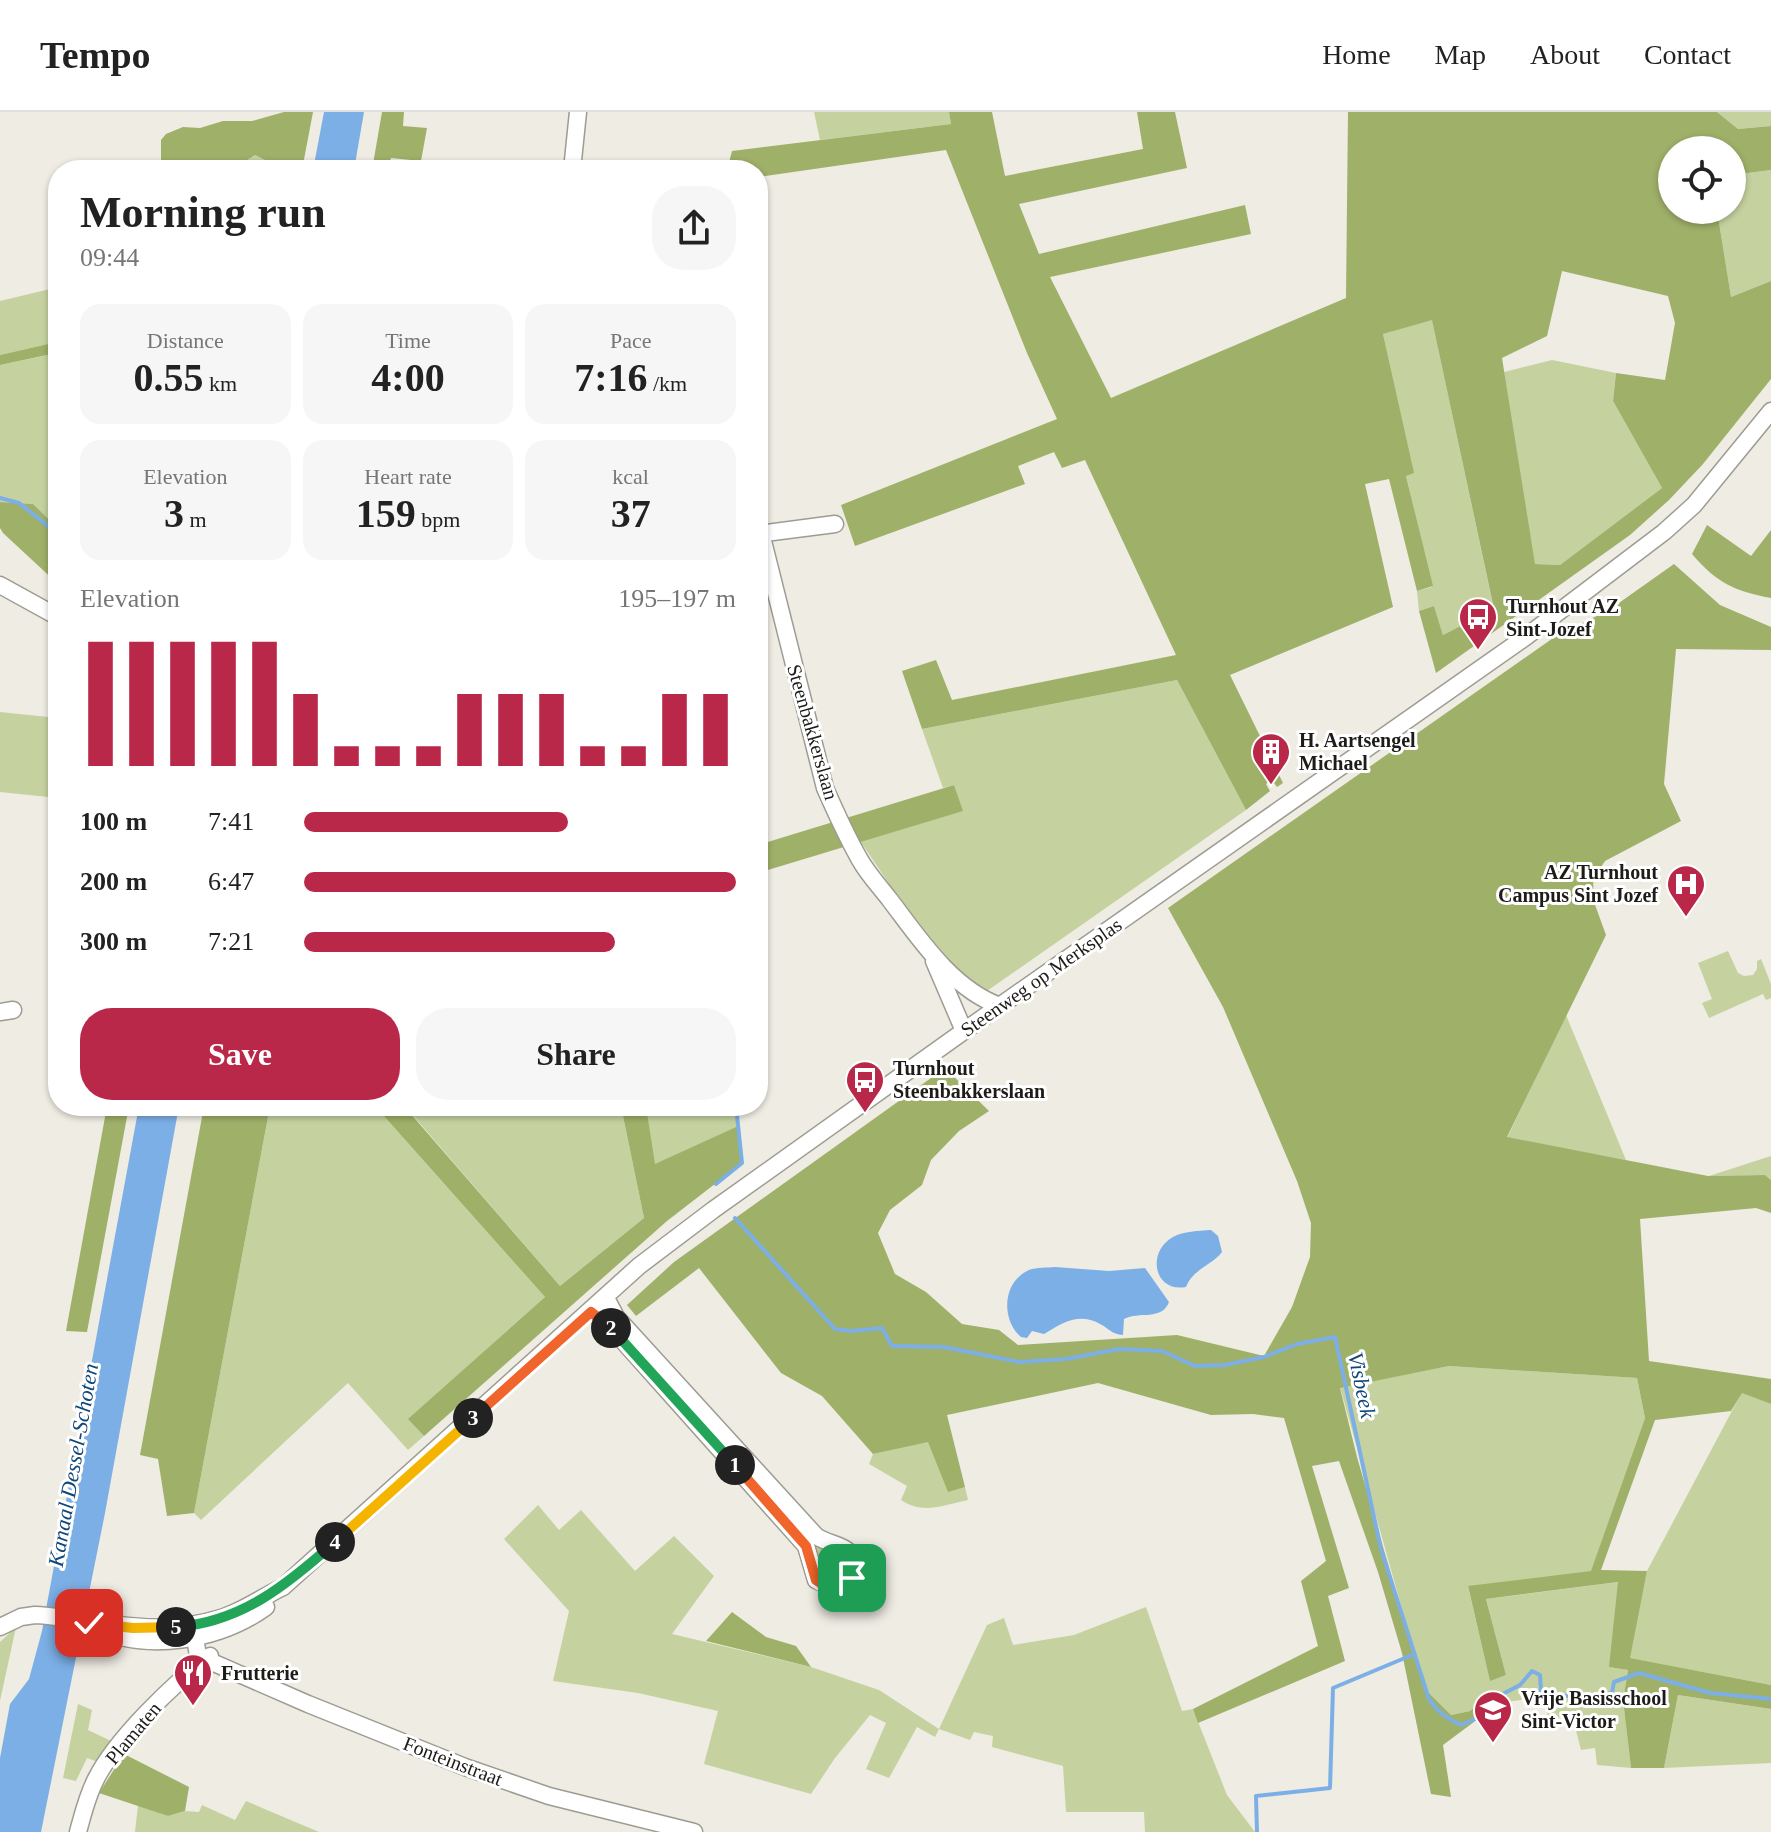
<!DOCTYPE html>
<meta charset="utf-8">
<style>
:root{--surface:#fff;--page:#f6f6f6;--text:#222;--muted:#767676;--line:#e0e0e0;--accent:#b92848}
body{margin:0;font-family:"Times New Roman",serif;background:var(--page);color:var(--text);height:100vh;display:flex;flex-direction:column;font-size:30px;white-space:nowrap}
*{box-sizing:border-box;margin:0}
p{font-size:26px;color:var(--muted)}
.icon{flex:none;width:44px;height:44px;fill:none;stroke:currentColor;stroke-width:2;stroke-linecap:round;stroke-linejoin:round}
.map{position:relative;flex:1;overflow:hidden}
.sheet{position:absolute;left:48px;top:48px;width:720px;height:956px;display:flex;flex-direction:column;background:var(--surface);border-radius:32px;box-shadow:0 2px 6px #0004}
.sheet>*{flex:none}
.tools{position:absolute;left:1658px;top:24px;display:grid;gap:16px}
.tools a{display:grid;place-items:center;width:88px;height:88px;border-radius:50%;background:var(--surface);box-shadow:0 2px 6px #0004;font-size:40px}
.pin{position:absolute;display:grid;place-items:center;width:68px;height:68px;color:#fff;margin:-34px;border-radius:16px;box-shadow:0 4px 12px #0006}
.km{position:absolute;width:40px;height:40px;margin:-20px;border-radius:50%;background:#222;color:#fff;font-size:22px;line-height:40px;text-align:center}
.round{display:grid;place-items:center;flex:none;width:84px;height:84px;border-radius:32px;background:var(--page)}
.summary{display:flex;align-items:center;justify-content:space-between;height:136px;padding:0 32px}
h1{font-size:44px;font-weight:600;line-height:60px}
.figures{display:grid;grid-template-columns:repeat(3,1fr);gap:12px;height:136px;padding:8px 32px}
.figures div{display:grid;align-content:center;border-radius:20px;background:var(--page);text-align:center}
.figures b{font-size:40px;font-weight:600}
.figures small{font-size:22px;font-weight:400}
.figures p{font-size:22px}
.chart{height:224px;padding:16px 32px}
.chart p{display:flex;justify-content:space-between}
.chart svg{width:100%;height:144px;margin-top:8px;stroke:var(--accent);stroke-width:6}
.action{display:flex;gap:16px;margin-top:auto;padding:16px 32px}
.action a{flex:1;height:92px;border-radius:32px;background:var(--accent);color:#fff;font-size:32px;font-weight:600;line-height:92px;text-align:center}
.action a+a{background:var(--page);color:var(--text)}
ul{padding:0 32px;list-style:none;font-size:26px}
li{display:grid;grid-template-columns:128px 96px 1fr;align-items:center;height:60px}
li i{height:20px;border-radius:10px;background:var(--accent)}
header{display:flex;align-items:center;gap:48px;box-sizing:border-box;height:112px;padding:0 40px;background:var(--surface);border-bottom:2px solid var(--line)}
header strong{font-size:38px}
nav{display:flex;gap:44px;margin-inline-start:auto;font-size:28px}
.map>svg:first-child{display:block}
</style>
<header>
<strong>Tempo</strong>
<nav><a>Home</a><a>Map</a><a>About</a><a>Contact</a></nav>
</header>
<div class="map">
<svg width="1771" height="1720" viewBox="0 0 1771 1720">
<rect width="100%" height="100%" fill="#eeece3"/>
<path fill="#c5d29f" d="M814,0H949L951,12L820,28Z
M1717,0H1771V14L1738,17Z
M255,43L272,51L274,58H216L238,54Z
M1771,58V169L1731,185L1717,98H1732V63Z
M50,177L48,232L0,243V189Z
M1432,207L1494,498L1443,523L1434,494L1419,499L1417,479L1432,475L1406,363L1413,361L1383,222Z
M48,243L58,249V416L33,392L0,390V253Z
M1552,248L1616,261L1613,289L1662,376L1560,453L1534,452L1504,260Z
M1177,568L1246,698L987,879C932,845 897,782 860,729L962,699L954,673L943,676L922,617Z
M0,600L58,606V686L0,680Z
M1728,839L1738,861L1744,864L1753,863L1757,857V849L1761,847L1771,872V886L1766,888L1763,882L1709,906L1702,891L1712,887L1698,851Z
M1566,903L1626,1048L1507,1026Z
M270,994H375L545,1185L409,1307L424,1324L408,1338L348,1271L201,1408L194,1401Z
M405,994H621L644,1106L560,1174Z
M646,994H736L738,1014L654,1053Z
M1771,1044V1068L1765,1063L1709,1064Z
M1449,1254L1637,1266L1645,1306L1591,1460L1468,1475L1490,1568L1506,1563L1486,1487L1619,1470L1610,1555L1628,1558L1623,1588L1631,1656L1597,1653L1595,1636L1581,1638L1572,1603L1549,1607L1542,1585L1506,1590L1492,1578L1470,1599L1451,1603L1424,1576L1340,1275Z
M1742,1280L1771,1292V1573L1629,1546L1647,1459Z
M928,1329L948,1379L965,1375L968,1388C944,1393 923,1403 901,1388L907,1374L869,1352L873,1342Z
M538,1393L559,1418L581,1398L635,1459L674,1424L714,1464L672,1522L811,1555L879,1578L939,1617L987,1513L1004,1506L1013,1533L1074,1523L1146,1495L1182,1599L1193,1597L1227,1683L1255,1720H1145L1144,1700H1066L1063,1654L992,1635L993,1624L974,1620L970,1628L939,1617L935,1625L917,1615L889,1666L866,1657L886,1611L870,1603L835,1646L811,1682L704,1652L718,1599L638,1581L553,1569L569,1499L504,1427Z
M814,1429L840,1438L850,1450L841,1469L822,1467L811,1432Z
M16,1515L0,1589V1590V1530Z
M1678,1583L1771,1597V1651L1664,1656Z
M78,1592L92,1598L88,1618L111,1629L98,1650L87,1646L76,1669L63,1666Z
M246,1689L319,1720H135L138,1693L168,1704L185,1699L199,1700L202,1693L235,1708Z"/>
<path fill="#9fb069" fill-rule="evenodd" d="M284,0H313L302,58H274L271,51L255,43L238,54L216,56L186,50L161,57V28L166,22L183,15L200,16L223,9H252Z
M382,0H404L403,14L427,16L421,49L391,46L388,58H372Z
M949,0H992L1005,64L1143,37L1137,0H1175L1187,56L1019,92L1039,142L1245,93L1251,122L1050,165L1111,286L1346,186L1348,0H1717L1738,17L1771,14V58L1732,63V38H1672V98H1717L1731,185L1771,169V267L1703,352L1669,388L1630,423L1436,561L1419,499L1434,494L1443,523L1494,497L1432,208L1383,222L1414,361L1406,364L1433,474L1417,479L1389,367L1365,372L1393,495L1230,563L1283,671L1277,675L1271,667L1266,672L1270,679L1246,698L1177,568L922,617L902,559L936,548L952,588L1176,543L1085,348L1062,356L1054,340L1018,354L1025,372L855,434L841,393L1057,307L1027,241L946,38L758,65V58H727L732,39L951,12ZM1562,159L1668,184L1675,211L1665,268L1616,261L1613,289L1662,376L1560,453L1535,452L1502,246L1547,224Z
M58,154V249L47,243L0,253V243L48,232L50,177L57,172Z
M0,390L33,392L58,416V472L3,421L0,416Z
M1707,413L1751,444L1771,418V486C1734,479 1717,471 1692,442Z
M1674,452L1720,493L1771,515V538L1676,537L1664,672L1681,709L1605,749L1593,767L1594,790L1606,823L1507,1025L1708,1064L1765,1063L1771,1068V1101L1756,1096L1640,1107L1649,1249L1771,1267V1292L1742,1281L1731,1299L1655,1308L1601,1458L1647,1459L1630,1546L1771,1573V1597L1678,1583L1664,1656H1631L1623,1588L1628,1558L1609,1555L1618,1470L1486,1487L1506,1563L1490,1569L1468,1474L1591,1459L1645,1306L1637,1266L1449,1254L1340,1276L1357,1345L1424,1576L1451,1603L1470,1599L1492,1578L1506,1590L1486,1601L1443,1633L1451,1685L1431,1682L1402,1541L1378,1460L1339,1349L1312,1354L1349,1476L1328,1484L1345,1549L1198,1611L1193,1597L1318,1534L1301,1469L1326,1449L1284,1306L1253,1302L1211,1303L1098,1271L947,1303L965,1375L948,1380L928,1330L873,1342L822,1284L781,1261L699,1156L636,1204L627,1193L674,1150L945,956L989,999L959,1019L931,1048L922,1073L890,1098L878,1121L895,1162L926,1180L962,1212L999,1218L1018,1233L1177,1223L1264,1244L1292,1195L1310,1145L1311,1111L1297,1069L1223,895L1168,796L1556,524L1609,498Z
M954,673L963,699L758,761V733Z
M107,994H129L87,1220L66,1219Z
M204,994H270L194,1401L167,1404L158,1347L140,1343Z
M375,994H404L560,1174L644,1106L621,994H646L655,1052L738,1014L742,1051L667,1109L424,1324L408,1307L545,1185Z
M732,1500L766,1525L796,1534L811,1555L706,1529Z
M124,1642L189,1675L185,1699L168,1704L99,1681Z"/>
<path fill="#7cafe6" d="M324,0H364L354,58H313Z
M139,994H179L105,1401L41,1720H0V1646L10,1592L29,1567L42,1519Z
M1211,1118L1218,1124L1222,1140C1211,1154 1193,1157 1186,1175C1154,1181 1146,1140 1173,1125C1184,1119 1198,1119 1211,1118Z
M1055,1155L1109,1159L1145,1156L1169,1190C1162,1209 1139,1199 1124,1207L1123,1223C1111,1222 1110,1217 1100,1212C1079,1200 1062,1211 1044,1222L1032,1219L1027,1226L1021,1225C1001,1208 1002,1170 1029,1158C1037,1155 1047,1156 1055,1155Z"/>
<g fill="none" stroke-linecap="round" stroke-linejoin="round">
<path stroke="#7cafe6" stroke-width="4" d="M0,386L19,391L58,422
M716,1072L742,1051L736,994
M735,1106L835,1217L851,1219L882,1216L892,1234L944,1235L1019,1250L1066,1247L1119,1237L1162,1239L1195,1254L1225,1253L1264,1245L1297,1232L1335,1225L1381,1437L1429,1587C1438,1600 1446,1606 1461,1613L1475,1607L1493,1587L1520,1573L1532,1559L1540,1563L1541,1579L1548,1585C1569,1583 1592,1584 1612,1581L1614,1570L1639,1561L1710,1581L1771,1587
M1257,1720L1256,1684L1330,1676L1333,1576L1412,1543"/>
<g stroke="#9d9c93" stroke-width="19">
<path id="minor" d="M572,58L578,0
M758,422L835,412
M758,425L763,429L825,676C836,701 847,725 860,748C868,762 880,775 890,788C919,826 952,877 1000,894
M0,473L58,505
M934,849L964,919
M0,900L13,898
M591,1200L607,1211L806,1434L816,1468L834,1476L849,1469L855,1455C853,1431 832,1435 816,1424L616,1205L606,1186
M193,1513L198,1544L308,1592L465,1655L549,1684L694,1720
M0,1515L21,1505L35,1503C102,1507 152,1527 221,1506C243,1499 262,1485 283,1475L639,1154L713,1098L964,919L1527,524L1664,420L1694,393L1771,299
M95,1516C148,1541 220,1528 266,1495
M78,1720C83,1702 87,1684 96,1667C116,1627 174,1571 210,1544"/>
</g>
<use href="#minor" stroke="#fff" stroke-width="16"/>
</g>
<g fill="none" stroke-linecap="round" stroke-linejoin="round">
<g stroke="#fff" stroke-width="16">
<path id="split-1" d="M735,1353L806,1434L816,1468C829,1478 841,1477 852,1466"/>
</g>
<g stroke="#fff" stroke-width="16">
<path id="split-2" d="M611,1216L735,1353"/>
</g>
<g stroke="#fff" stroke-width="16">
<path id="split-3" d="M473,1306L591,1200L611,1216"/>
</g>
<g stroke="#fff" stroke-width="16">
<path id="split-4" d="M335,1430L473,1306"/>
</g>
<g stroke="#fff" stroke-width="16">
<path id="split-5" d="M176,1515C242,1510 288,1472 335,1430"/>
</g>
<g stroke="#fff" stroke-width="16">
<path id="split-6" d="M89,1511L133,1516L176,1515"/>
</g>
<use href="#split-1" stroke="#f0652b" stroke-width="10"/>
<use href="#split-2" stroke="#22a559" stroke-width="10"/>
<use href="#split-3" stroke="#f0652b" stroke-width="10"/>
<use href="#split-4" stroke="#f5b400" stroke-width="10"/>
<use href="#split-5" stroke="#22a559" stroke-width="10"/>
<use href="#split-6" stroke="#f5b400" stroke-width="10"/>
</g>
<defs>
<g id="bus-pin" transform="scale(2)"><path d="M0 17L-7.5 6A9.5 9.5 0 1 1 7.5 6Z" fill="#b92848" stroke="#fff"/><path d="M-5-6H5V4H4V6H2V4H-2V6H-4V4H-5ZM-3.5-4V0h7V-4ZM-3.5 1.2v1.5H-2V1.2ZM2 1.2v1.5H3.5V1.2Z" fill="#fff"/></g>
<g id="building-pin" transform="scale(2)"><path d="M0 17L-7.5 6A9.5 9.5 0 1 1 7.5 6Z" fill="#b92848" stroke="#fff"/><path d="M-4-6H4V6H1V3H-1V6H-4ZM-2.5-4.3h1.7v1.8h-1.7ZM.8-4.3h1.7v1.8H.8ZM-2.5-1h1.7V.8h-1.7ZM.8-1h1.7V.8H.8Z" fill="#fff"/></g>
<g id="hospital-pin" transform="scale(2)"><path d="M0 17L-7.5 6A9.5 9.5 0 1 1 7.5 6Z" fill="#b92848" stroke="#fff"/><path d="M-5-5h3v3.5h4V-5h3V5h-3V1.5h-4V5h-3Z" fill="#fff"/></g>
<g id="restaurant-pin" transform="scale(2)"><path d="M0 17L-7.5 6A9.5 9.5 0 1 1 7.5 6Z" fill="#b92848" stroke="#fff"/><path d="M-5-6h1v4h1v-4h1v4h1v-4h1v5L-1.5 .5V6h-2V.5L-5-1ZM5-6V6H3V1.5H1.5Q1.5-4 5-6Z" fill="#fff"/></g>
<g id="school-pin" transform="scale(2)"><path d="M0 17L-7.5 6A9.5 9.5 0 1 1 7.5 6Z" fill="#b92848" stroke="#fff"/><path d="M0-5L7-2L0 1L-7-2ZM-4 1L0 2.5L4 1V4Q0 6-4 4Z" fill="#fff"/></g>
</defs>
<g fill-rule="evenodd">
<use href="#bus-pin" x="1478" y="505"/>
<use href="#building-pin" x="1271" y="640"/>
<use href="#hospital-pin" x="1686" y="772"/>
<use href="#bus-pin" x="865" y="968"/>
<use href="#restaurant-pin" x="193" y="1561"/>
<use href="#school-pin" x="1493" y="1598"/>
</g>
<g text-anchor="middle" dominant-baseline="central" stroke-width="6" stroke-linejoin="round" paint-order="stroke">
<g font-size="20" font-weight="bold" fill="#1d1c19" stroke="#fff" text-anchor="start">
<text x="1506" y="494">Turnhout AZ<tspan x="1506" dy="23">Sint-Jozef</tspan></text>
<text x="1299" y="628">H. Aartsengel<tspan x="1299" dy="23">Michael</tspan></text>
<text x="1658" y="760" text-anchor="end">AZ Turnhout<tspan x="1658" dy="23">Campus Sint Jozef</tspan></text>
<text x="893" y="956">Turnhout<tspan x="893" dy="23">Steenbakkerslaan</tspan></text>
<text x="221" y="1561">Frutterie</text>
<text x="1521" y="1586">Vrije Basisschool<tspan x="1521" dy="23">Sint-Victor</tspan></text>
</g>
<g font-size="20" fill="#1d1c19" stroke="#fff">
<text transform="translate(813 620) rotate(74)">Steenbakkerslaan</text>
<text transform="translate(1041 865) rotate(-35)">Steenweg op Merksplas</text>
<text transform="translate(133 1621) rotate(-50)">Plamaten</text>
<text transform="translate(453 1649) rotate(21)">Fonteinstraat</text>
</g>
<g font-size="22" font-style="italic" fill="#104779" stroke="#fff">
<text transform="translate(1362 1273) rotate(78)">Visbeek</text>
<text transform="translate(73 1353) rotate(-80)">Kanaal Dessel-Schoten</text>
</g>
</g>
</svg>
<div class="tools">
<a><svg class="icon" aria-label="locate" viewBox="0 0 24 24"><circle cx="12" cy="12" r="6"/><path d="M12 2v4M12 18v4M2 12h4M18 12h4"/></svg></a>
</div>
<div class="pin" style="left:852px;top:1466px;background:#1e9e55"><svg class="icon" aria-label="arrive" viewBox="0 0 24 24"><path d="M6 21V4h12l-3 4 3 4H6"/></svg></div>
<div class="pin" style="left:89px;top:1511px;background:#d93025"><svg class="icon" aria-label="check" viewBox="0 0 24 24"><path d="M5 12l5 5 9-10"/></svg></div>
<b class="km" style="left:735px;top:1353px">1</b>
<b class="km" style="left:611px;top:1216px">2</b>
<b class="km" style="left:473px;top:1306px">3</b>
<b class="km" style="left:335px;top:1430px">4</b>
<b class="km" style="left:176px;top:1515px">5</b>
<section class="sheet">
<div class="summary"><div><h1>Morning run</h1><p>09:44</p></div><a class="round"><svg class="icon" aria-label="share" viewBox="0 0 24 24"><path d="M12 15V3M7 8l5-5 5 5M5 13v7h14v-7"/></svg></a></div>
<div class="figures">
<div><p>Distance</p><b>0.55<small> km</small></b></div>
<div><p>Time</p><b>4:00</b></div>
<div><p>Pace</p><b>7:16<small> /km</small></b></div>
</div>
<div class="figures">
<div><p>Elevation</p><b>3<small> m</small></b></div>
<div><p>Heart rate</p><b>159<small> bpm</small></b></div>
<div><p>kcal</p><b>37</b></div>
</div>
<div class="chart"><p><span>Elevation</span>195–197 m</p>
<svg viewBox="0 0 160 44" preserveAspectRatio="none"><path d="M5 44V6M15 44V6M25 44V6M35 44V6M45 44V6M55 44V22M65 44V38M75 44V38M85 44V38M95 44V22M105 44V22M115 44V22M125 44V38M135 44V38M145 44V22M155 44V22"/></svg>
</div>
<ul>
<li><b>100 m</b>7:41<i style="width:61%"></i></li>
<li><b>200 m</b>6:47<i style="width:100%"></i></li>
<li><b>300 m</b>7:21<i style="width:72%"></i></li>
</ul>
<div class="action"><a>Save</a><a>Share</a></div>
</section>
</div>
